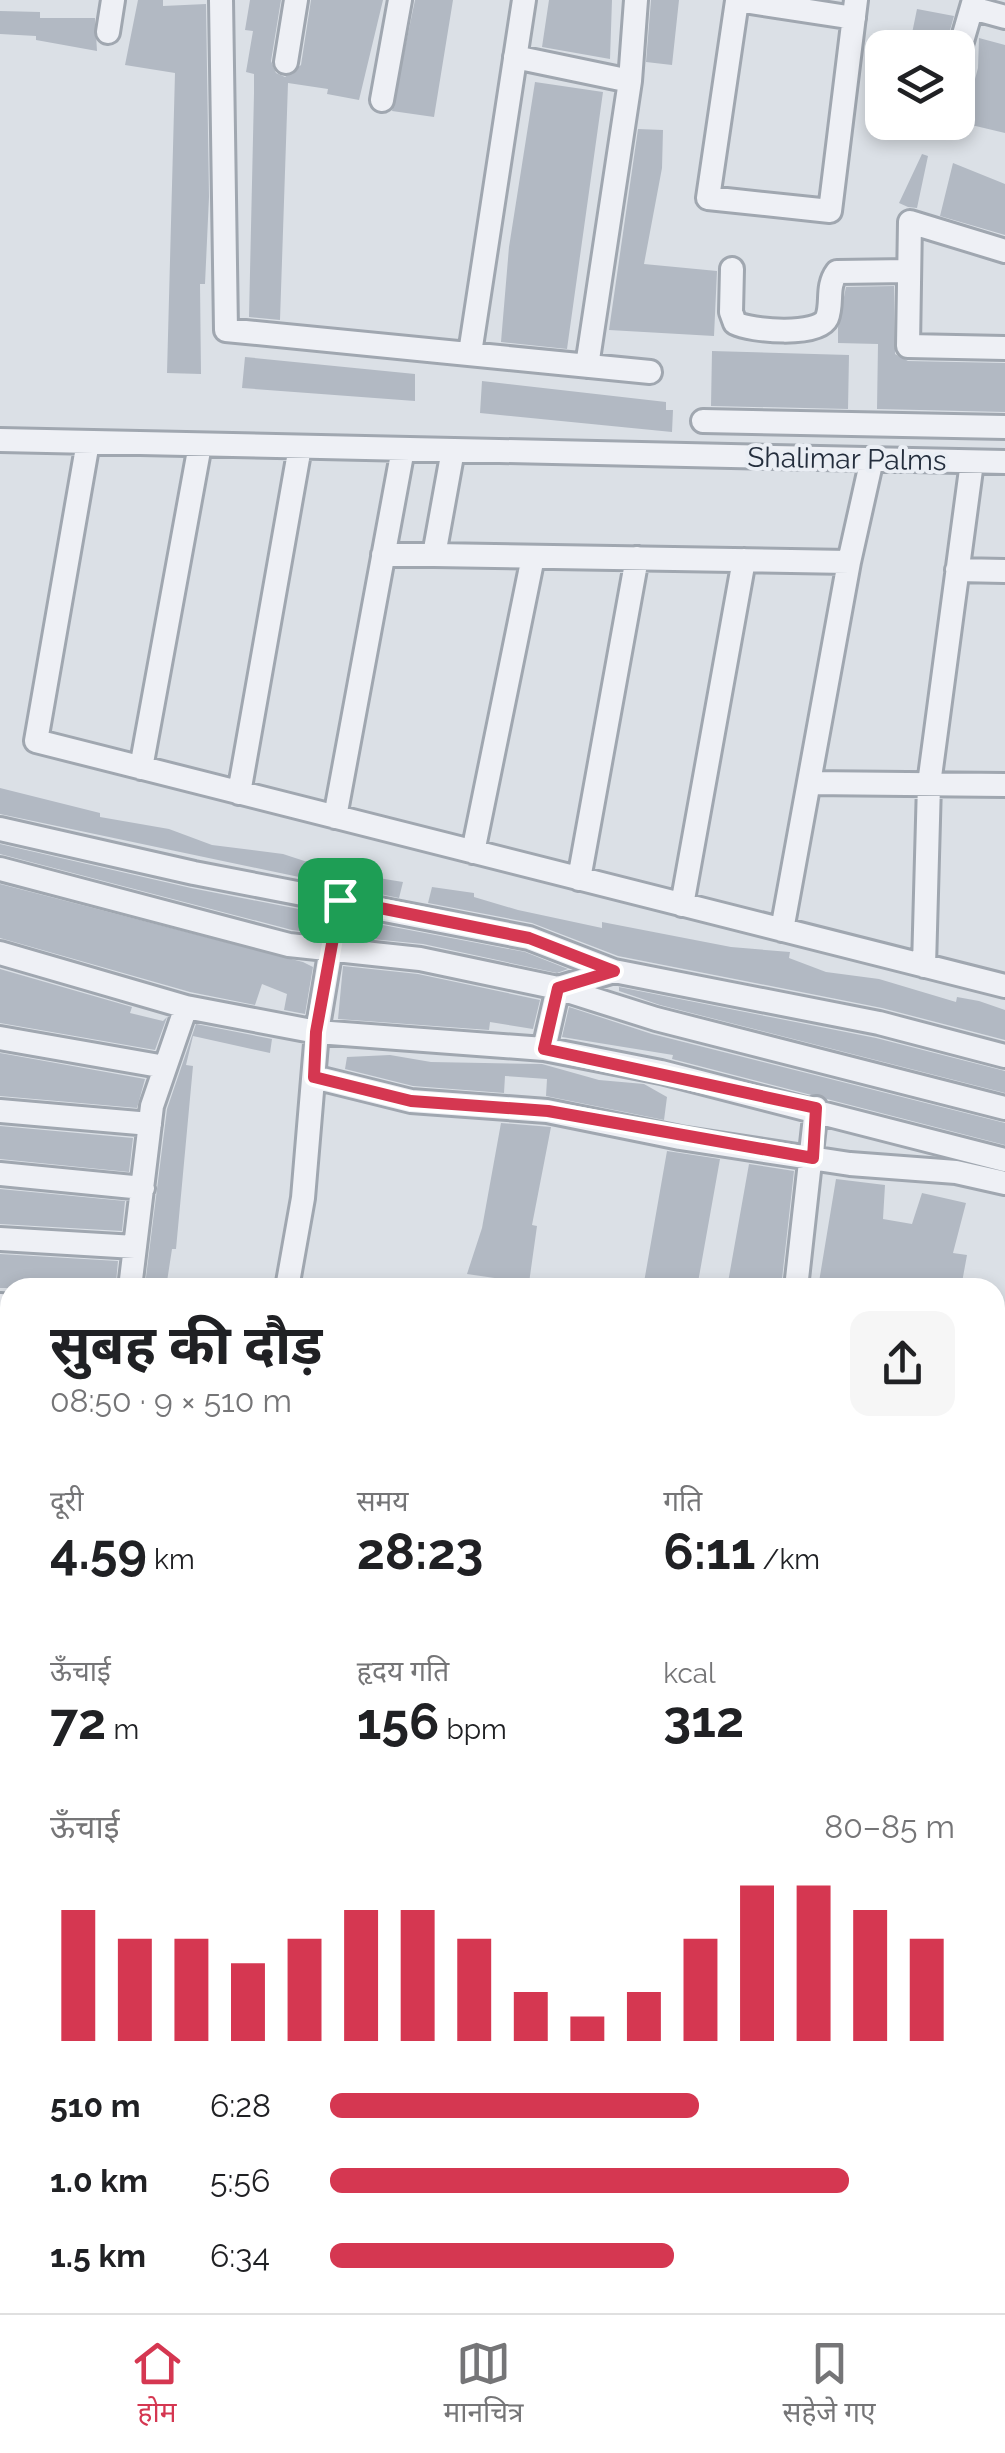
<!DOCTYPE html>
<html lang="hi">
<meta charset="utf-8">
<style>
:root{--surface:#fff;--page:#f6f6f6;--text:#202124;--muted:#757577;--line:#e0e0e0;--accent:#d53751}
body{margin:0;font-family:Raleway,"Noto Sans Devanagari",sans-serif;background:var(--page);color:var(--text);height:100vh;display:flex;flex-direction:column;font-size:38px;white-space:nowrap}
*{box-sizing:border-box;margin:0}
p{font-size:32px;color:var(--muted)}
.icon{flex:none;width:55px;height:55px;fill:none;stroke:currentColor;stroke-width:2;stroke-linecap:round;stroke-linejoin:round}
.map{position:relative;flex:1;overflow:hidden}
.panel{position:absolute;left:0px;top:1278px;width:1005px;height:1038px;display:flex;flex-direction:column;background:var(--surface);border-radius:30px 30px 0 0;box-shadow:0 5px 15px #0003}
.panel>*{flex:none}
.fabs{position:absolute;left:865px;top:30px;display:grid;gap:20px}
.fabs a{display:grid;place-items:center;width:110px;height:110px;border-radius:20px;background:var(--surface);box-shadow:0 5px 15px #0003;font-size:50px}
.pin{position:absolute;display:grid;place-items:center;width:85px;height:85px;color:#fff;margin:-42px;border-radius:20px;box-shadow:0 5px 15px #0006}
.round{display:grid;place-items:center;flex:none;width:105px;height:105px;border-radius:20px;background:var(--page)}
.headline{display:flex;align-items:center;justify-content:space-between;height:170px;padding:0 50px}
h1{font-size:55px;font-weight:700;line-height:75px}
.figures{display:grid;grid-template-columns:repeat(3,1fr);gap:15px;height:170px;padding:10px 50px}
.figures div{display:grid;align-content:center}
.figures b{font-size:50px;font-weight:700}
.figures small{font-size:28px;font-weight:400}
.figures p{font-size:28px}
.chart{height:280px;padding:20px 50px}
.chart p{display:flex;justify-content:space-between}
.chart svg{width:100%;height:180px;margin-top:10px;stroke:var(--accent);stroke-width:6}
ul{padding:0 50px;list-style:none;font-size:32px}
li{display:grid;grid-template-columns:160px 120px 1fr;align-items:center;height:75px}
li i{height:25px;border-radius:12px;background:var(--accent)}
.dock{display:flex;justify-content:space-around;align-items:center;height:140px;border-top:2px solid var(--line);background:var(--surface);font-size:28px;color:var(--muted)}
.dock a{display:grid;justify-items:center;gap:5px}
.dock .selected{color:var(--accent)}
.map>svg:first-child{display:block}
</style>
<div class="map">
<svg width="1005" height="2313" viewBox="0 0 1005 2313">
<rect width="100%" height="100%" fill="#dbe0e6"/>
<path fill="#b2b9c3" d="M138,0H163V6L206,4L209,197L205,284H200L201,374L167,373L175,73L125,65Z
M250,0H281L271,61L276,73L285,77L301,65L311,0H383L359,100L327,94L328,89L288,83L280,320L249,317L254,93V74L246,72L253,31L245,30Z
M415,0H453L434,117L392,111Z
M549,0H612L610,59L542,47Z
M651,0H679L672,65L646,62Z
M917,9L954,16L945,48H909Z
M0,11L40,12V18H95L97,51L36,40V36L0,34Z
M979,38L1005,45V133L963,123L978,68Z
M535,82L603,92L567,349L501,342L509,247Z
M638,129L663,130L662,168L644,264L717,271L714,336L609,330Z
M922,154L928,156L917,208L908,207L899,203Z
M953,163L1005,184V235L940,216Z
M894,286L895,354L908,361L1005,363V412L877,409L878,344L838,343V327L846,287Z
M712,351L849,355L848,409L711,406Z
M245,357L415,374V401L242,388Z
M482,381L666,402V410H673L672,432L480,413Z
M0,788L100,813V817L169,829L212,845L283,854L335,871L403,882L399,898L0,814Z
M0,844L191,888L314,912L308,932L292,930L0,854Z
M0,884L303,962L313,967L305,1014L284,1010L287,994L262,984L255,1005L190,992L0,938Z
M432,887L474,893V897L518,910L602,928V922L731,947L790,952L789,958L826,972L879,979L956,1002L957,997L979,1001L1005,1010V1040L882,1008L618,956L532,923L428,903Z
M362,921L525,952L568,969L557,973L423,944L351,937V931L360,932Z
M343,966L418,974L540,1000L533,1029L490,1022L489,1030L338,1019Z
M0,969L132,1007L130,1013L163,1021L167,1017L155,1050L0,1023Z
M619,987L876,1038L1005,1071V1093L660,1005L619,991Z
M569,1007L652,1034L1005,1123V1145L672,1059L673,1055L562,1037Z
M196,1024L272,1039L270,1053L193,1036L186,1065L193,1066L176,1249H172L166,1288L145,1285L167,1109Z
M0,1053L145,1079L137,1108L0,1096Z
M390,1055L431,1062L542,1064L599,1080L644,1084L667,1097L664,1120L546,1096L547,1079L505,1076L504,1093L413,1086L345,1069L347,1057Z
M501,1123L551,1127L532,1225L537,1226L529,1283L467,1274L482,1228Z
M0,1126L133,1138L129,1172L0,1159Z
M667,1151L720,1159L697,1288H643Z
M749,1164L794,1171L781,1288H727Z
M836,1179L885,1185L883,1219L912,1224L922,1193L966,1203L953,1253L967,1255L961,1288H818Z
M0,1189L125,1201L122,1231L0,1224Z
M0,1254L118,1261L116,1282L112,1288H0Z"/>
<g fill="none" stroke-linecap="round" stroke-linejoin="round">
<g stroke="#a0a7b0" stroke-width="28">
<path id="minor" d="M221,0L226,330L650,372
M737,0L854,18
M737,1L708,198L830,211L856,0
M972,8L1005,17
M108,32L113,0
M958,55L974,0
M515,57L630,81L587,366
M286,62L296,0
M630,81L636,0
M382,100L400,0
M1005,251L910,222L908,346L1005,348
M732,269L731,312L735,323C751,331 818,337 827,318C833,303 826,287 837,272L909,271
M470,353L524,0
M703,421L1005,427
M0,440L1005,462
M88,442L36,741L1005,986
M383,555H434L453,450
M434,555L849,562L872,459
M957,570L1005,571
M141,768L200,445
M809,783L1005,785
M239,793L300,447
M335,817L403,449
M0,829L194,873L529,938L614,971L879,1023L1005,1056
M473,852L533,557
M0,869L289,945L420,959L558,988L656,1019L1005,1108
M579,879L637,558
M682,905L744,560
M782,930L849,562
M0,953L186,1007L317,1032L544,1049L661,1072L1005,1160
M924,966L929,784L972,462
M0,1038L165,1067
M544,1049L558,988L614,971
M314,1077L411,1101L547,1111L680,1138L850,1164L956,1172L1005,1183
M0,1111L150,1124
M0,1174L143,1188
M0,1239L135,1247
M130,1288L152,1106L186,1007
M287,1288L303,1198L317,1032L339,900
M796,1288L816,1108
M0,1305L10,1306
M0,1367L10,1368
M0,1433H10
M0,1462L10,1463
M995,1566H1005
M0,1661L10,1561
M0,1718L10,1719
M0,1779L10,1780
M0,1984H10
M0,2186H10
M0,2240L10,2241
M3,2313L10,2263
M100,2313L101,2305
M209,2313L210,2305
M811,2313L813,2305
M1000,2313L1005,2291"/>
</g>
<use href="#minor" stroke="#eef0f5" stroke-width="22"/>
</g>
<g fill="none" stroke-linecap="round" stroke-linejoin="round">
<g stroke="#fff" stroke-width="20">
<path id="route" d="M340,900L529,938L614,971L558,988L544,1049L816,1108L813,1158L548,1111L411,1101L314,1077L316,1032Z"/>
</g>
<use href="#route" stroke="#d53751" stroke-width="12"/>
</g>
<g text-anchor="middle" dominant-baseline="central" stroke-width="8" stroke-linejoin="round" paint-order="stroke">
<g font-size="28" fill="#242e3d" stroke="#eaeef4">
<text transform="translate(847 459) rotate(1)">Shalimar Palms</text>
</g>
</g>
</svg>
<div class="fabs">
<a><svg class="icon" aria-label="layers" viewBox="0 0 24 24"><path d="M12 4l9 5-9 5-9-5zM3 14l9 5 9-5"/></svg></a>
</div>
<div class="pin" style="left:340px;top:900px;background:#1e9e55"><svg class="icon" aria-label="arrive" viewBox="0 0 24 24"><path d="M6 21V4h12l-3 4 3 4H6"/></svg></div>
<section class="panel">
<div class="headline"><div><h1>सुबह की दौड़</h1><p>08:50 · 9 × 510 m</p></div><a class="round"><svg class="icon" aria-label="share" viewBox="0 0 24 24"><path d="M12 15V3M7 8l5-5 5 5M5 13v7h14v-7"/></svg></a></div>
<div class="figures">
<div><p>दूरी</p><b>4.59<small> km</small></b></div>
<div><p>समय</p><b>28:23</b></div>
<div><p>गति</p><b>6:11<small> /km</small></b></div>
</div>
<div class="figures">
<div><p>ऊँचाई</p><b>72<small> m</small></b></div>
<div><p>हृदय गति</p><b>156<small> bpm</small></b></div>
<div><p>kcal</p><b>312</b></div>
</div>
<div class="chart"><p><span>ऊँचाई</span>80–85 m</p>
<svg viewBox="0 0 160 44" preserveAspectRatio="none"><path d="M5 44V12M15 44V19M25 44V19M35 44V25M45 44V19M55 44V12M65 44V12M75 44V19M85 44V32M95 44V38M105 44V32M115 44V19M125 44V6M135 44V6M145 44V12M155 44V19"/></svg>
</div>
<ul>
<li><b>510 m</b>6:28<i style="width:59%"></i></li>
<li><b>1.0 km</b>5:56<i style="width:83%"></i></li>
<li><b>1.5 km</b>6:34<i style="width:55%"></i></li>
</ul>
</section>
</div>
<nav class="dock">
<a class="selected"><svg class="icon" aria-label="home" viewBox="0 0 24 24"><path d="M3 11l9-7 9 7M6 9v11h12V9"/></svg>होम</a>
<a><svg class="icon" aria-label="map" viewBox="0 0 24 24"><path d="M3 6l6-2 6 2 6-2v14l-6 2-6-2-6 2zM9 4v14M15 6v14"/></svg>मानचित्र</a>
<a><svg class="icon" aria-label="saved" viewBox="0 0 24 24"><path d="M7 4h10v16l-5-4-5 4z"/></svg>सहेजे गए</a>
</nav>
